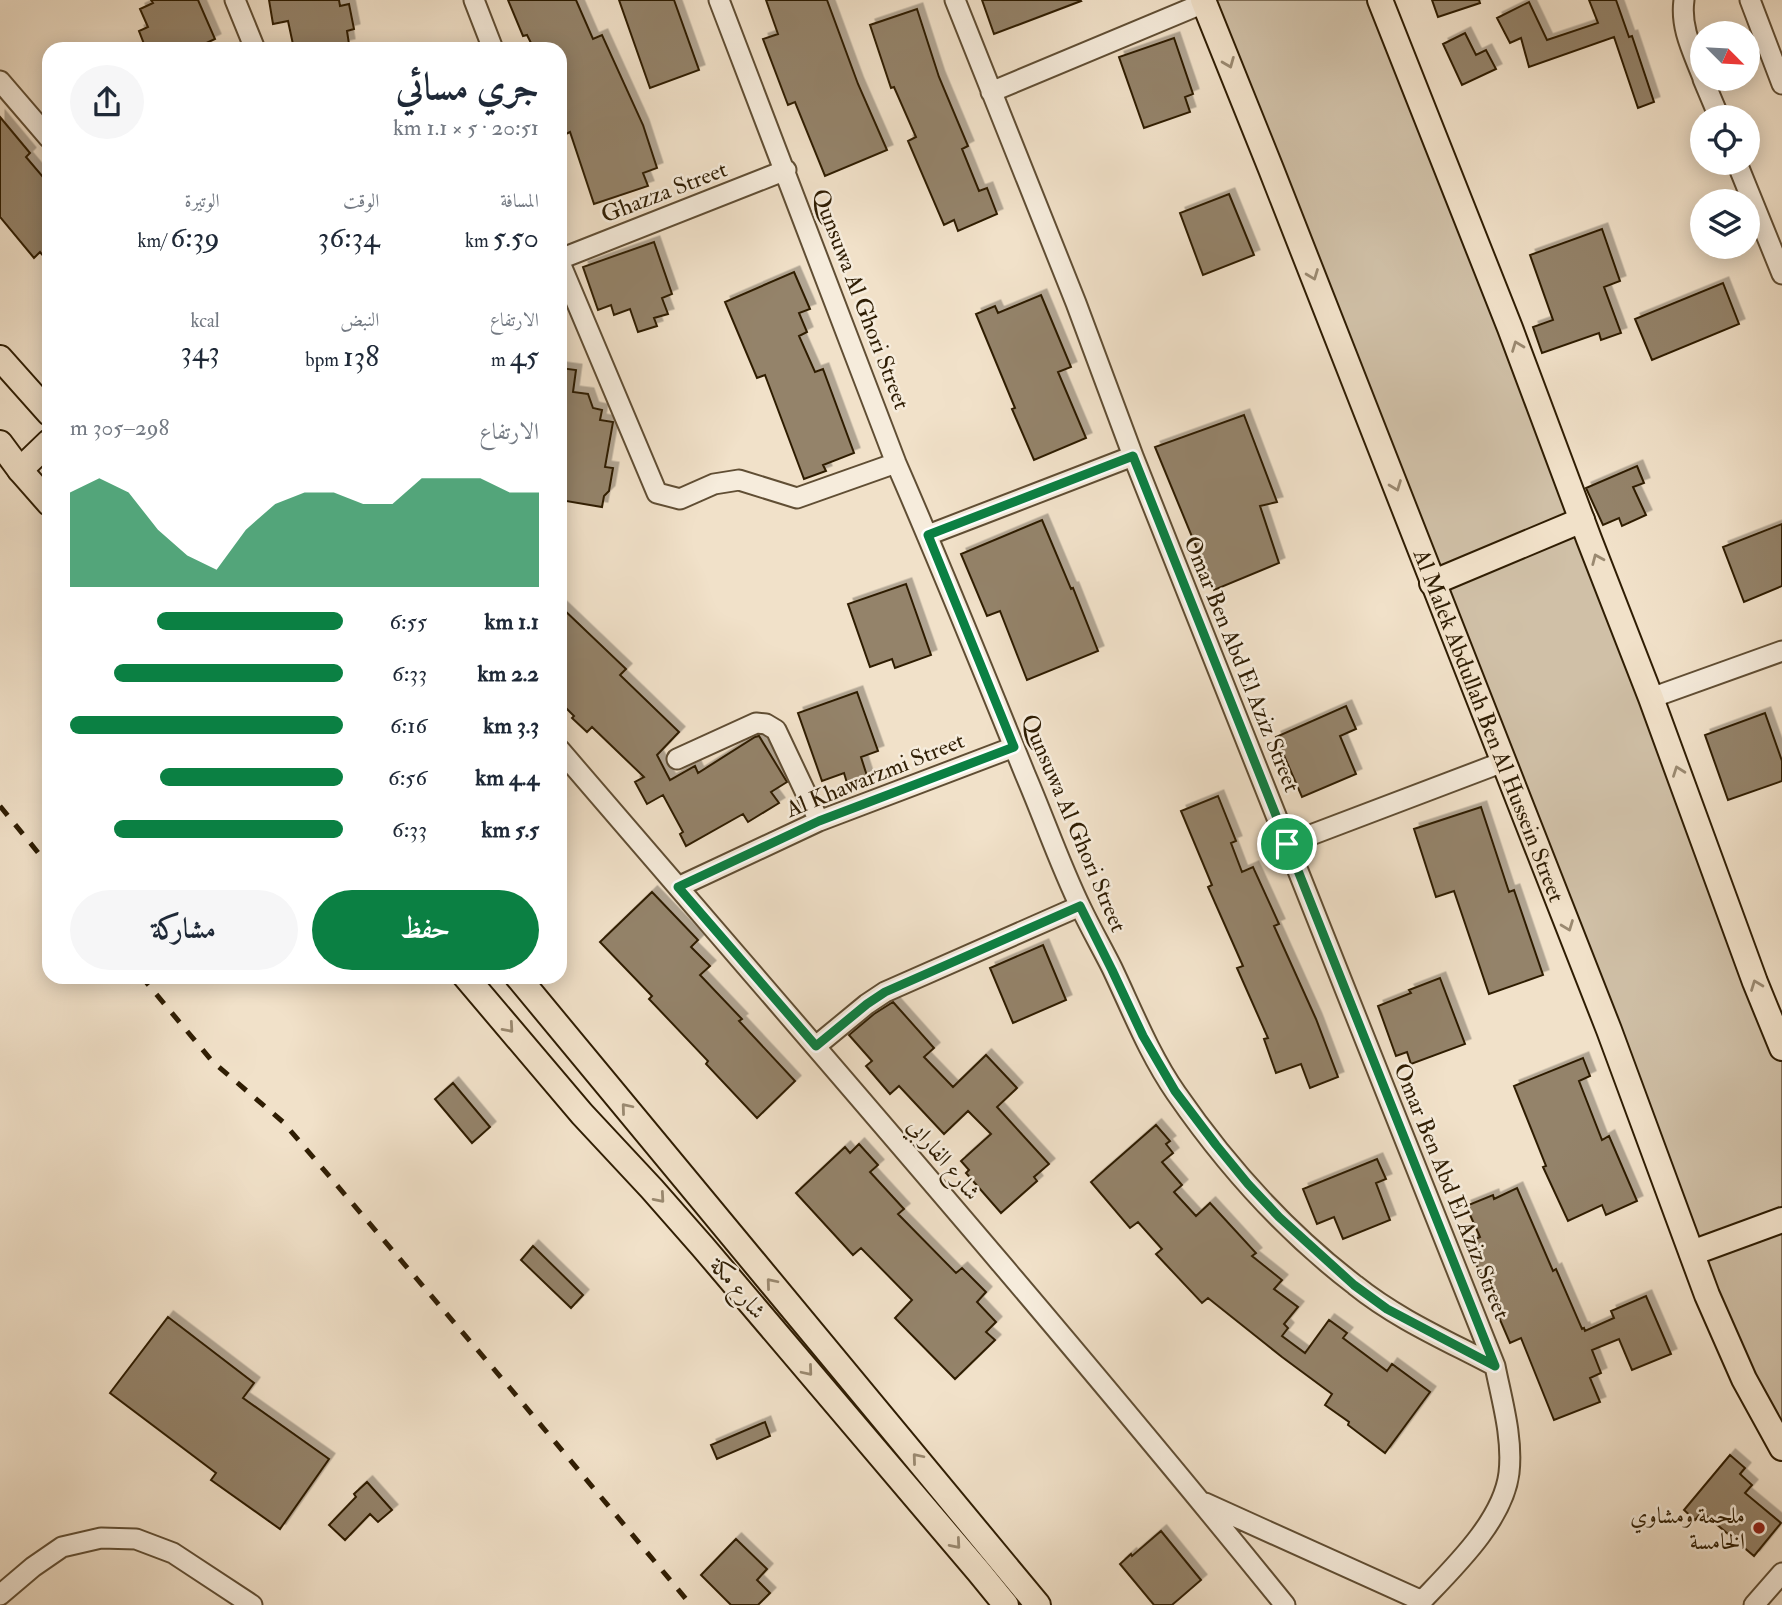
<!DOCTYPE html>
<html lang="ar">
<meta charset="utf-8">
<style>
:root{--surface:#fff;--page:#f6f6f7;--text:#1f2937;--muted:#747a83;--accent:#0b8043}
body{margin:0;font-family:"IM FELL Double Pica",Amiri,serif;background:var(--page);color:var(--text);direction:rtl;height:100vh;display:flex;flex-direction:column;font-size:26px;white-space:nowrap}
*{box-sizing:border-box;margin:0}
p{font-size:23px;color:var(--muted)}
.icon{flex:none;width:38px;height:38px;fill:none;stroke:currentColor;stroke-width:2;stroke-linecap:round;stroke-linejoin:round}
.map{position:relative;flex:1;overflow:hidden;direction:ltr}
.drawer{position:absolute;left:42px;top:42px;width:525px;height:942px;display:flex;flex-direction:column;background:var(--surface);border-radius:21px;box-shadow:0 4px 18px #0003;direction:rtl}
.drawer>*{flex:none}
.needle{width:46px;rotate:114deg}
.fabs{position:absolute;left:1690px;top:21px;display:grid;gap:14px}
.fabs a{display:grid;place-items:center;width:70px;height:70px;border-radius:50%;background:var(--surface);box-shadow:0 4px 18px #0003;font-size:35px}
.pin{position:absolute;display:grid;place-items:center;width:60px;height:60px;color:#fff;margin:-30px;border:4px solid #fff;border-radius:50%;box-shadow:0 2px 7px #0007}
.round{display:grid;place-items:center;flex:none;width:74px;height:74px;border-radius:37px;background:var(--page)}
.head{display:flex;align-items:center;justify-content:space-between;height:119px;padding:0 28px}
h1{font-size:38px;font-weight:600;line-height:52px}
.figures{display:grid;grid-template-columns:repeat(3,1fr);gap:10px;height:119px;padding:7px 28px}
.figures div{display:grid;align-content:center}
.figures b{font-size:30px;font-weight:600}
.figures small{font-size:19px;font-weight:400}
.figures p{font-size:19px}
.chart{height:196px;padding:14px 28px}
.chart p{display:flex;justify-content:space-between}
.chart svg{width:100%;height:126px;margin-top:7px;fill:var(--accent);opacity:.7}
.button{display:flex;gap:14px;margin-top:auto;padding:14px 28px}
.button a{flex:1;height:80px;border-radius:42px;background:var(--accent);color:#fff;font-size:28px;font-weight:600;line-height:80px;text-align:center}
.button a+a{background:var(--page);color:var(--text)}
ul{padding:0 28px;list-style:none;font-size:23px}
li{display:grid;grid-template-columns:112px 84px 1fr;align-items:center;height:52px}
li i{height:18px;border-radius:9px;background:var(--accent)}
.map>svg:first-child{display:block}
</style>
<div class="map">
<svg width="1782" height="1605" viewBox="0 0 1782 1605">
<defs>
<filter id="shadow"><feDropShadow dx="5.5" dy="-5.5" stdDeviation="0" flood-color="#0004"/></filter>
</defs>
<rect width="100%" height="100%" fill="#f1e1c9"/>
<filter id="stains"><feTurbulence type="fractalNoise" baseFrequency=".00286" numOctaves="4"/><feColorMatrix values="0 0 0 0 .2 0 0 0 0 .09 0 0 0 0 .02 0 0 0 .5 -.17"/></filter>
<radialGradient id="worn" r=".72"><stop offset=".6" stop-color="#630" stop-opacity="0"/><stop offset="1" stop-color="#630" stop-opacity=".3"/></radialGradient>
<path fill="#d0c0a7" stroke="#806e55" stroke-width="2" d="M1203,0H1375L1782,1043V1430L1757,1390Z"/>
<path fill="#94836a" stroke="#2f1d03" stroke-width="2" filter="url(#shadow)" d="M151,0H198L215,39L200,46L202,49H146L139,31L148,27L140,9L153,3Z
M269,0H339L340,6L349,4L354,29L347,31L349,44L325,49H294L288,21L273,24Z
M508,0H576L593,39L602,35L643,125L657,168L643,173L648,186L594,204L570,132L560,137V49H534L527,35L523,36Z
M619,0H674L699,70L650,88Z
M766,0H827L858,84L887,150L825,176L795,102L788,105L763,39L778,34Z
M982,0H1080L1081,1L994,34Z
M1432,0H1479L1480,3L1438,17Z
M1589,0H1616L1629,37L1632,36L1654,102L1638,108L1614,37L1529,67L1521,38L1510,43L1497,18L1529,2L1547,40L1598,23Z
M917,9L939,77L968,146L962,149L979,191L987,188L997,214L958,231L954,220L944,225L908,141L916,137L894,87L891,88L870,25Z
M1465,33L1476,55L1486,50L1496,69L1462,85L1443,44Z
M1174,38L1193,94L1185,97L1190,112L1144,128L1119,57Z
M0,117L30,153L26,157L49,184V263L40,252L34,258L0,217Z
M1229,194L1254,255L1203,275L1180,213Z
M1602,229L1620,281L1604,287L1621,333L1601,340L1599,333L1542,353L1533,327L1553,320L1530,255Z
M654,242L672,294L662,298L668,314L654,318L657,326L638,332L630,309L614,315L611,305L598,310L583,267Z
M794,272L810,309L799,313L807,332L799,336L815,372L823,369L854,453L823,465L826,471L804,479L765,375L757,378L725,302Z
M1723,283L1739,324L1652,360L1635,319Z
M1041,295L1071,367L1058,372L1086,438L1034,460L1012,409L1015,408L976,314L995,306L998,313Z
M560,368L576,370L573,392L588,394L593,408L602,410L600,420L613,422L605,467L613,468L609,491L604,496L602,507L560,500Z
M1244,415L1277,502L1260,506L1279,563L1214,590L1155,447Z
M1637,466L1644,483L1633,487L1646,515L1622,526L1619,518L1603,525L1586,488Z
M1042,520L1071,589L1073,588L1098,651L1027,680L1000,611L987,616L961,554Z
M1782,524V586L1744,602L1723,547Z
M906,584L931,655L895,668L892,659L870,667L848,604Z
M560,606L626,669L620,675L679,732L657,755L670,780L695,766L698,773L755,737L759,736L787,782L771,792L779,803L748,822L743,814L686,846L680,834L683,832L663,795L647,804L635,782L644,777L592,727L587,732L572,718L574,716L560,702Z
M857,692L878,751L861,757L867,776L847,783L844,773L822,781L798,713Z
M1346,706L1356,729L1340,736L1356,774L1302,797L1276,737Z
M1765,713L1782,761V781L1728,800L1705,735Z
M1218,796L1236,841L1231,843L1242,872L1253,867L1279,924L1274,926L1316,1019L1338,1077L1310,1088L1301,1064L1276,1073L1264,1039L1268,1038L1237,968L1243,966L1208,887L1212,885L1181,811Z
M1481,807L1509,892L1514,890L1543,975L1489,994L1454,891L1436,897L1414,829Z
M652,892L698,940L691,947L710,966L700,975L742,1019L739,1021L795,1081L757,1118L706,1064L708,1061L649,999L652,996L600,942Z
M1043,945L1066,1000L1013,1023L990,968Z
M1440,978L1465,1044L1411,1064L1407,1052L1396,1056L1378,1006L1411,993L1409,990Z
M893,1002L934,1048L924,1057L953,1087L986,1055L1017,1088L997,1107L1049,1164L1034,1177L1037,1181L1001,1213L966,1173L969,1170L961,1161L991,1134L968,1111L944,1134L899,1086L890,1094L866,1066L872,1061L849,1035L874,1014Z
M1583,1058L1590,1076L1579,1081L1602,1140L1609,1136L1637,1201L1606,1215L1602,1205L1568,1221L1543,1167L1546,1166L1514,1086Z
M453,1083L490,1127L472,1143L435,1099Z
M1156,1125L1170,1141L1166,1144L1173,1153L1162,1162L1182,1185L1174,1192L1196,1216L1210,1203L1256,1253L1252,1256L1282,1280L1274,1289L1298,1307L1284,1324L1288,1328L1282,1336L1305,1353L1329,1320L1347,1333L1343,1338L1387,1371L1392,1364L1430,1392L1385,1453L1348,1425L1349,1422L1325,1405L1332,1394L1282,1357L1208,1298L1202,1303L1156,1254L1162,1249L1138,1222L1130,1228L1091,1182Z
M859,1144L878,1165L870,1172L904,1209L898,1214L956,1273L962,1268L986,1292L977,1302L996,1322L986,1332L995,1340L955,1379L895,1318L912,1300L861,1248L853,1255L796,1193L845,1147L850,1153Z
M1377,1159L1386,1179L1376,1183L1390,1220L1343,1239L1334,1217L1317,1224L1303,1189Z
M1517,1188L1553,1271L1556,1269L1582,1329L1584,1328L1585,1331L1614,1318L1611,1311L1646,1296L1671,1354L1632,1370L1619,1339L1592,1350L1601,1373L1590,1378L1600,1402L1554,1420L1521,1338L1510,1343L1467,1243L1480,1237L1466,1206L1493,1195L1494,1199Z
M533,1246L583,1295L571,1308L521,1260Z
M168,1317L254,1383L243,1398L329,1459L280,1529L211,1480L216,1473L110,1393Z
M765,1422L770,1436L717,1459L711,1445Z
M1730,1455L1745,1468L1740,1474L1752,1485L1745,1493L1781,1523L1754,1556L1702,1512L1695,1520L1684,1510Z
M367,1482L392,1510L378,1522L370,1514L345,1540L329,1525L356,1497L354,1494Z
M1161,1531L1201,1580L1172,1605H1154L1120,1564L1131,1554L1132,1556Z
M736,1539L767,1569L757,1580L770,1593L758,1605H731L701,1575Z"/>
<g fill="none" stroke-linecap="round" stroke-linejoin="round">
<g stroke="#604e34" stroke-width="23">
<path id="minor" d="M235,0L255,49
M474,0L493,49
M719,0L896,463C941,566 983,670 1025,774C1044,818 1060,865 1081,908C1091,929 1102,948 1112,968C1132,1010 1149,1054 1176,1093C1225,1164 1286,1232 1355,1285C1397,1319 1448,1341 1495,1366
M955,0L1076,303L1133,456L1495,1366C1502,1401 1513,1438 1509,1473C1503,1522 1451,1570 1418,1605
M1684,0C1680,28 1693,52 1703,78
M1750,0L1782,84
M1703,79L1719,117
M0,81L49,138
M991,92L1204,3
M1737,163L1782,274
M560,259L786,170
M560,263L657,493L680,499L714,484L739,480L797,498L896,463
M928,535L1133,456
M1651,698L1782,651
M560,750C803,1033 1050,1315 1285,1605
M677,759L756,723L766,724L776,730L819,821
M1287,844L1503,762
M678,887L819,821L1014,747
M816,1046L867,1004L885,992L1080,906
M1205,1503L1422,1601
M0,1595L33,1567L62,1547L101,1538L136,1539L173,1553L252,1605
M1754,1605L1782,1573"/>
</g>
<g stroke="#2f1d03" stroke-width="28">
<g id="major">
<path id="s1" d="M1203,0L1271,169L1609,1030L1707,1295L1744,1379L1782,1448"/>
<path d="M1380,0L1510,328L1589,539L1651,698L1755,982L1782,1048"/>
<path d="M0,358L49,413"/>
<path d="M0,443L20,470L49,503"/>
<path d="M20,470L49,442"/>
<path d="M1432,583L1582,520"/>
<path d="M465,976L582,1114L652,1189L703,1247L979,1572L1006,1605"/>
<path d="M517,976L1038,1605"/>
<path d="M1692,1253L1782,1220"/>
</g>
</g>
<use href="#minor" stroke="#f6ecdc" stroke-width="19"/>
<use href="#major" stroke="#f1e1c9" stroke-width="24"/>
<path stroke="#2f1d03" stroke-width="5" stroke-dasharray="12 12" stroke-linecap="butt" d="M0,806L49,866
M141,976L212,1061L283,1122L510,1388L691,1605"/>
</g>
<defs><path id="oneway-chevron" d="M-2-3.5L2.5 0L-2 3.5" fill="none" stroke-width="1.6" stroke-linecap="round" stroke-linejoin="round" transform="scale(1.75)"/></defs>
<g stroke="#9a8970">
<use href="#oneway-chevron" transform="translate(1229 63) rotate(68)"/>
<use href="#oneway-chevron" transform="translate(1313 275) rotate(69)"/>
<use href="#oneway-chevron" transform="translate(1517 346) rotate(-111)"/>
<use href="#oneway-chevron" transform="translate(1396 486) rotate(69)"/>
<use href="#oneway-chevron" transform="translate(1597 559) rotate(-113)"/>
<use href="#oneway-chevron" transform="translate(1678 771) rotate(-110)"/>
<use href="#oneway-chevron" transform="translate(1568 926) rotate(69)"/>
<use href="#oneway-chevron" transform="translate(1756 985) rotate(-111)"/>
<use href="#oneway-chevron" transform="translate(509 1028) rotate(49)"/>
<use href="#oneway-chevron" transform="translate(626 1108) rotate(-130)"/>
<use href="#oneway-chevron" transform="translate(660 1198) rotate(49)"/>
<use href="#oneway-chevron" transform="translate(771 1283) rotate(-130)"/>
<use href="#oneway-chevron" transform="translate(808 1371) rotate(50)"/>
<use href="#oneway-chevron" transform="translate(917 1458) rotate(-130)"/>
<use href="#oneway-chevron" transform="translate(956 1544) rotate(49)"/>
</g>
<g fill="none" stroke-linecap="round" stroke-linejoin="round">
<g stroke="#fff" stroke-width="14">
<path id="route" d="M1133,456L1495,1366L1387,1309L1354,1285L1279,1217L1248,1184L1216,1145L1175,1091L1143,1036L1112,970L1080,906L885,992L867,1004L816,1046L678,887L819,821L1014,747L928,535Z"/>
</g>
<use href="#route" stroke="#0b8043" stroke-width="9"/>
</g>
<circle fill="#8f2418" stroke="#f6ecdc" stroke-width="2.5" cx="1759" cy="1528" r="7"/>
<g text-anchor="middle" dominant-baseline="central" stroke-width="5" stroke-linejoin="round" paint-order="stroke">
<g font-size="23" fill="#2f1d03" stroke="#f6ecdc">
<text transform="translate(664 192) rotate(-21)">Ghazza Street</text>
<text transform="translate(861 299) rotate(69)">Qunsuwa Al Ghori Street</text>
<text transform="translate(1242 664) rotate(68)">Omar Ben Abd El Aziz Street</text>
<text stroke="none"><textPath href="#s1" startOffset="780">Al Malek Abdullah Ben Al Hussein Street</textPath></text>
<text transform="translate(875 775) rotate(-22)">Al Khawarzmi Street</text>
<text transform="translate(1074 823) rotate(67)">Qunsuwa Al Ghori Street</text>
<text transform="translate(944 1159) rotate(50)">شارع الفارابي</text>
<text transform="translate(1452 1191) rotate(68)">Omar Ben Abd El Aziz Street</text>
<text transform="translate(738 1288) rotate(50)">شارع مكة</text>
</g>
<g font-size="23" fill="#2f1d03" stroke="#f6ecdc" text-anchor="end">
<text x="1745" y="1515">ملحمة ومشاوي<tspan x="1745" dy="26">الخامسة</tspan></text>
</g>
</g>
<rect width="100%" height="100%" filter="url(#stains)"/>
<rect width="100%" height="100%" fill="url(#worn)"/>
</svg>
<div class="fabs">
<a><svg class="needle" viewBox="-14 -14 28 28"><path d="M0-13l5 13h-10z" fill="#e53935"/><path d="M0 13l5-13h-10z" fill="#747a83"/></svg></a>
<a><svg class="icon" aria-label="locate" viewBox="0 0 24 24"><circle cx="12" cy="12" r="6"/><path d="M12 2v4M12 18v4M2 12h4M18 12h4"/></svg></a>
<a><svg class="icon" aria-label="layers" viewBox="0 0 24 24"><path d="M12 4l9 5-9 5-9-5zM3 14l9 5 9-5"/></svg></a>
</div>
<div class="pin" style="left:1287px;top:844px;background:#1e9e55"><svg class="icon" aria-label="arrive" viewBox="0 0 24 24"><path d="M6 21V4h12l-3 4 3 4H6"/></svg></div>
<section class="drawer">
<div class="head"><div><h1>جري مسائي</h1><p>20:51 · 5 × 1.1 km</p></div><a class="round"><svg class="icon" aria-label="share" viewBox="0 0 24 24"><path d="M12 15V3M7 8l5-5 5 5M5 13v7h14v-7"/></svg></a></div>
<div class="figures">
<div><p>المسافة</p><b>5.50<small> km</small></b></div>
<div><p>الوقت</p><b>36:34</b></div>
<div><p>الوتيرة</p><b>6:39<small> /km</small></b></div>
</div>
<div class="figures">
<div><p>الارتفاع</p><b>45<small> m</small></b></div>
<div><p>النبض</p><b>138<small> bpm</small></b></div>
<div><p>kcal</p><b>343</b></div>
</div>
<div class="chart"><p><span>الارتفاع</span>298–305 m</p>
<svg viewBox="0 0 160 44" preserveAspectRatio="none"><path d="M0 44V11L10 6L20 11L30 24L40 33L50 38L60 24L70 15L80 11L90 11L100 15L110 15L120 6L130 6L140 6L150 11L160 11V44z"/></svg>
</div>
<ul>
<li><b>1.1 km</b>6:55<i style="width:68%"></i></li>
<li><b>2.2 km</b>6:33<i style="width:84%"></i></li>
<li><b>3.3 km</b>6:16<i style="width:100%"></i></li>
<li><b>4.4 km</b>6:56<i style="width:67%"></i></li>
<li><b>5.5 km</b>6:33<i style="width:84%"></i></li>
</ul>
<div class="button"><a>حفظ</a><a>مشاركة</a></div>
</section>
</div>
